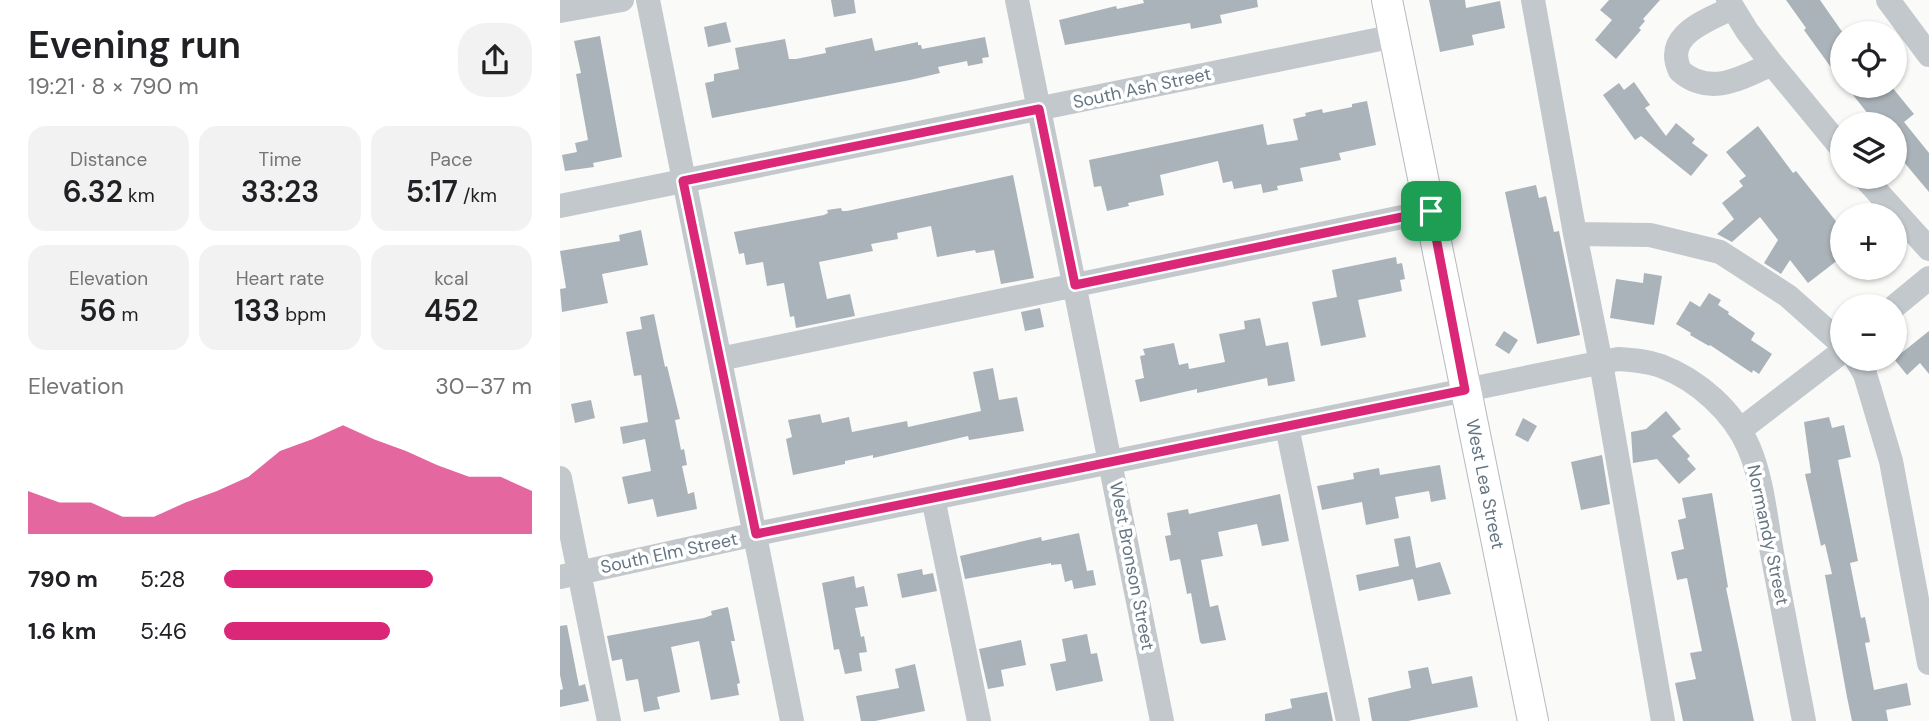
<!DOCTYPE html>
<meta charset="utf-8">
<style>
:root{--surface:#fff;--page:#f2f2f2;--text:#202124;--muted:#757577;--accent:#db2777}
body{margin:0;font-family:"DM Sans",sans-serif;background:var(--page);color:var(--text);height:100vh;display:flex;flex-direction:column;font-size:26px;white-space:nowrap}
*{box-sizing:border-box;margin:0}
p{font-size:23px;color:var(--muted)}
.icon{flex:none;width:38px;height:38px;fill:none;stroke:currentColor;stroke-width:2;stroke-linecap:round;stroke-linejoin:round}
.map{position:relative;flex:1;overflow:hidden}
.side{display:flex;flex-direction:column;background:var(--surface);width:560px}
.side>*{flex:none}
.buttons{position:absolute;left:1270px;top:21px;display:grid;gap:14px}
.buttons a{display:grid;place-items:center;width:77px;height:77px;border-radius:50%;background:var(--surface);box-shadow:0 2px 5px #0004;font-size:35px}
.pin{position:absolute;display:grid;place-items:center;width:60px;height:60px;color:#fff;margin:-30px;border-radius:14px;box-shadow:0 4px 10px #0006}
.round{display:grid;place-items:center;flex:none;width:74px;height:74px;border-radius:28px;background:var(--page)}
.head{display:flex;align-items:center;justify-content:space-between;height:119px;padding:0 28px}
h1{font-size:38px;font-weight:600;line-height:52px}
.stats{display:grid;grid-template-columns:repeat(3,1fr);gap:10px;height:119px;padding:7px 28px}
.stats div{display:grid;align-content:center;border-radius:18px;background:var(--page);text-align:center}
.stats b{font-size:30px;font-weight:600}
.stats small{font-size:19px;font-weight:400}
.stats p{font-size:19px}
.chart{height:196px;padding:14px 28px}
.chart p{display:flex;justify-content:space-between}
.chart svg{width:100%;height:126px;margin-top:7px;fill:var(--accent);opacity:.7}
ul{padding:0 28px;list-style:none;font-size:23px}
li{display:grid;grid-template-columns:112px 84px 1fr;align-items:center;height:52px}
li i{height:18px;border-radius:9px;background:var(--accent)}
main{display:flex;flex:1;min-height:0}
.map>svg:first-child{display:block}
</style>
<main>
<section class="side">
<div class="head"><div><h1>Evening run</h1><p>19:21 · 8 × 790 m</p></div><a class="round"><svg class="icon" aria-label="share" viewBox="0 0 24 24"><path d="M12 15V3M7 8l5-5 5 5M5 13v7h14v-7"/></svg></a></div>
<div class="stats">
<div><p>Distance</p><b>6.32<small> km</small></b></div>
<div><p>Time</p><b>33:23</b></div>
<div><p>Pace</p><b>5:17<small> /km</small></b></div>
</div>
<div class="stats">
<div><p>Elevation</p><b>56<small> m</small></b></div>
<div><p>Heart rate</p><b>133<small> bpm</small></b></div>
<div><p>kcal</p><b>452</b></div>
</div>
<div class="chart"><p><span>Elevation</span>30–37 m</p>
<svg viewBox="0 0 160 44" preserveAspectRatio="none"><path d="M0 44V29L10 33L20 33L30 38L40 38L50 33L60 29L70 24L80 15L90 11L100 6L110 11L120 15L130 20L140 24L150 24L160 29V44z"/></svg>
</div>
<ul>
<li><b>790 m</b>5:28<i style="width:68%"></i></li>
<li><b>1.6 km</b>5:46<i style="width:54%"></i></li>
</ul>
</section>
<div class="map">
<svg width="1369" height="721" viewBox="0 0 1369 721">
<rect width="100%" height="100%" fill="#fafaf8"/>
<path fill="#aab3b9" d="M271,0H294L296,13L274,17Z
M583,0H697L698,7L660,15L662,23L631,29L630,23L505,45L499,20L556,6L557,9L584,3Z
M869,0H905L906,8L940,1L945,28L912,35L914,45L880,52Z
M1049,0H1100L1083,19L1085,21L1079,28L1081,30L1056,59L1035,40L1052,20L1040,10Z
M1226,0H1260L1283,33V84L1244,30L1246,28Z
M166,22L171,42L148,47L144,27Z
M40,36L62,157L33,163L34,167L5,171L2,155L17,152L15,143L28,140L16,74L21,73L14,41Z
M425,37L429,57L422,58L423,63L408,66L407,61L378,67L380,73L350,80L152,118L145,83L154,81V74L179,69L175,48L225,39L229,59H236L266,53L265,48L312,38L315,51L358,42V45H361L362,49Z
M1074,82L1090,105L1085,108L1106,136L1116,123L1135,139L1132,143L1148,155L1131,176L1081,136L1075,140L1043,95L1059,83L1064,90Z
M1286,86H1331L1354,114L1344,122L1369,153V192L1343,161L1346,158L1335,144V124H1316Z
M807,101L816,145L779,153L781,160L740,168L743,181L717,186L718,190L703,193L701,184L674,189L672,181L663,183L658,161L600,175L604,195L568,203L569,206L547,211L541,186L534,187L529,160L703,124L707,145L738,140L733,119L746,116L745,113L762,109L763,113L792,107V104Z
M1198,126L1233,173L1236,171L1283,230V256L1248,283L1230,260L1221,274L1204,263L1218,240L1200,217L1172,242L1157,234L1174,219L1162,203L1183,186L1179,181L1186,176L1166,152Z
M453,175L474,278L441,284L434,250L416,253L415,250L377,257L371,226L337,233L338,239L311,244L313,251L259,262L267,299L290,294L295,316L236,328L234,316L230,317L224,283L207,286L203,262L186,265L184,253L179,254L174,232L264,215L268,213L267,210L281,208L282,211H287Z
M976,185L979,198L986,196L994,232L999,231L1020,335L977,344L945,192Z
M81,230L88,265L42,274L48,303L2,312L0,289L6,288L0,251L60,241L59,235Z
M836,257L837,264L842,263L845,279L840,280L842,291L798,300L806,337L761,346L752,302L777,297L772,270Z
M1084,273L1102,276L1094,325L1050,318L1056,279L1083,283Z
M1149,293L1161,300L1158,305L1169,312L1168,314L1195,333L1191,340L1212,354L1199,374L1193,370L1192,373L1150,345L1149,346L1130,335L1131,333L1116,324L1130,301L1140,307Z
M480,308L484,327L465,331L461,312Z
M94,314L105,367L107,366L120,419L115,420L121,450L124,449L127,465L122,466L128,494L134,492L137,509L97,517L93,499L68,504L62,477L91,471L85,439L63,444L60,427L88,422L81,375L74,376L66,332L82,329L80,317Z
M700,318L706,346L728,342L735,381L708,386L707,378L637,393V389L580,402L575,380L584,378L580,356L585,355L583,349L614,343L619,365L628,363L629,369L665,362L659,334L685,329L684,321Z
M944,331L958,340L949,354L935,345Z
M1369,331V374L1360,363L1347,375L1334,359Z
M433,368L439,400L457,397L464,431L409,440L408,436L313,458V455L285,461V464L233,475L226,439L232,437L228,420L260,414L262,423L289,417L292,432L347,421L348,427L421,411L413,372Z
M31,400L35,418L15,423L11,404Z
M1106,411L1121,429L1112,436L1130,456L1127,459L1136,469L1119,484L1097,459L1073,463L1071,432L1086,429Z
M1269,417L1272,428L1284,425L1291,457L1278,460L1298,561L1290,563L1301,618L1305,617L1310,642L1305,643L1314,690L1347,683L1351,705L1326,710L1328,721H1292L1287,697L1265,575L1272,574L1265,544L1261,546L1245,474L1251,473L1244,422Z
M963,418L977,426L968,442L955,435Z
M1042,455L1050,504L1021,510L1011,462Z
M880,465L886,499L871,502L869,491L835,497L839,518L806,525L802,502L762,510L757,486L794,479L793,473L819,468L820,475Z
M1152,493L1168,587L1166,588L1194,721H1123L1115,683L1136,679L1130,653L1142,651L1127,578L1117,580L1111,552L1124,549L1118,520L1126,518L1122,498Z
M720,494L729,541L702,546L697,524L658,532L663,556L641,560L650,607L658,605L666,640L642,644L640,642L631,593L627,594L620,559L610,561L605,536L611,535L607,513L628,509L629,514Z
M519,533L527,571L533,570L536,585L514,589L512,580L505,582L501,564L491,565V563L405,579L400,556L481,537L482,541Z
M850,536L856,568L880,562L891,594L858,601L853,579L799,591L796,575L839,566L834,539Z
M362,569L363,575L373,573L377,591L342,598L337,574Z
M294,576L296,588L304,586L308,606L295,608L301,637L304,636L307,652L299,653L302,671L285,674L279,649L274,650L262,583Z
M168,607L175,641H171L180,683L177,684L179,695L151,700L139,641L111,647L120,692L97,697L100,709L84,712L78,679L66,681L62,659L52,661L47,636L144,618L152,615L151,611Z
M7,625L19,686L25,684L29,701L0,707V690L3,689L0,675V626Z
M527,634L531,654L537,653L543,681L496,691L490,664L506,661L502,639Z
M461,640L466,665L441,670L444,686L428,689L419,649Z
M355,664L365,711L315,721H301L296,696L339,688L335,669Z
M868,667L872,684L912,676L918,707L848,721H812L808,698L851,688L848,671Z
M767,692L773,721H705V714L732,708L730,699Z"/>
<g fill="none" stroke-linecap="round" stroke-linejoin="round">
<g stroke="#b5babe" stroke-width="32">
<g id="major">
<path id="s1" d="M827,0L973,721"/>
</g>
</g>
<path stroke="#c3c8cc" stroke-width="24" d="M88,0L232,721
M457,0L602,721
M973,0L1015,234L1041,363L1103,721
M1168,0L1187,31L1212,64L1283,150
M1328,0L1369,55
M1172,8C1146,21 1103,35 1120,71C1150,97 1181,78 1212,64
M0,11L62,0
M1304,177L1369,249
M0,206L835,36
M1015,234L1090,235L1160,252L1228,296L1283,345
M1335,306L1369,278
M160,359L871,211
M1296,359L1305,374L1331,461L1369,663
M727,427L788,721
M1180,430L1283,351
M0,478L49,721
M373,498L419,721
M0,577L196,534L1058,359C1073,360 1087,361 1101,366C1138,380 1173,411 1189,448C1203,481 1206,522 1213,558C1223,612 1234,666 1244,721"/>
<use href="#major" stroke="#fff" stroke-width="30"/>
</g>
<g fill="none" stroke-linecap="round" stroke-linejoin="round">
<g stroke="#fff" stroke-width="14">
<path id="route" d="M479,109L515,285L871,211L905,390L196,534L123,181Z"/>
</g>
<use href="#route" stroke="#db2777" stroke-width="9"/>
</g>
<g text-anchor="middle" dominant-baseline="central" stroke-width="7" stroke-linejoin="round" paint-order="stroke">
<g font-size="18" fill="#657683" stroke="#fff">
<text transform="translate(582 88) rotate(-12)">South Ash Street</text>
<text stroke="none"><textPath href="#s1" startOffset="494">West Lea Street</textPath></text>
<text transform="translate(1208 535) rotate(78)">Normandy Street</text>
<text transform="translate(109 553) rotate(-12)">South Elm Street</text>
<text transform="translate(572 566) rotate(79)">West Bronson Street</text>
</g>
</g>
</svg>
<div class="buttons">
<a><svg class="icon" aria-label="locate" viewBox="0 0 24 24"><circle cx="12" cy="12" r="6"/><path d="M12 2v4M12 18v4M2 12h4M18 12h4"/></svg></a>
<a><svg class="icon" aria-label="layers" viewBox="0 0 24 24"><path d="M12 4l9 5-9 5-9-5zM3 14l9 5 9-5"/></svg></a>
<a>+</a>
<a>−</a>
</div>
<div class="pin" style="left:871px;top:211px;background:#1e9e55"><svg class="icon" aria-label="arrive" viewBox="0 0 24 24"><path d="M6 21V4h12l-3 4 3 4H6"/></svg></div>
</div>
</main>
